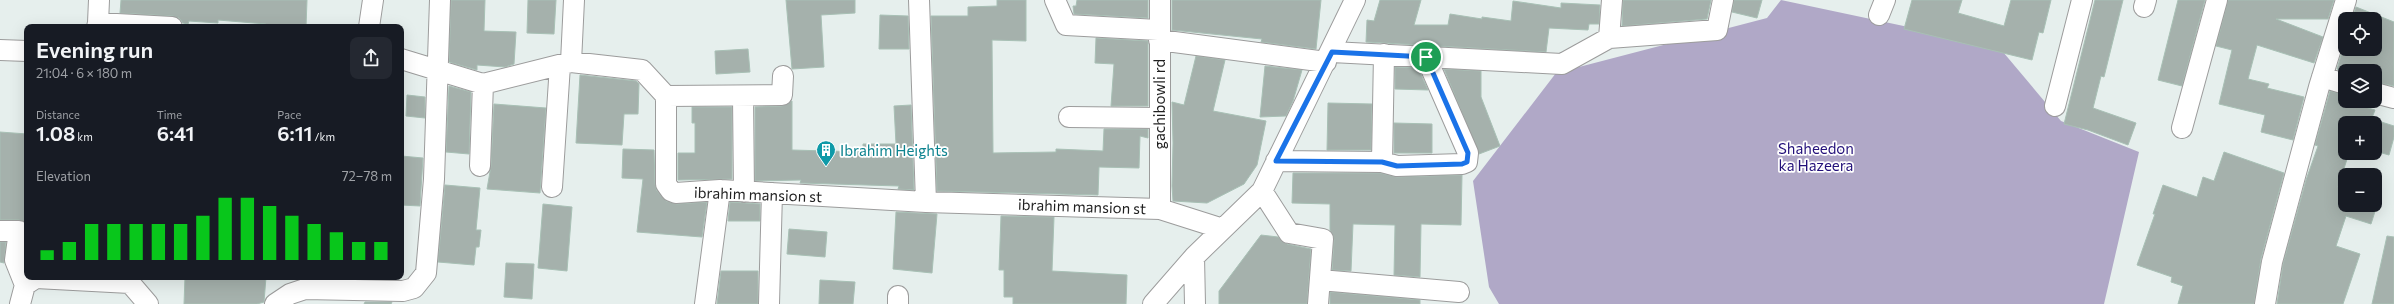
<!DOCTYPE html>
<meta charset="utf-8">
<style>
:root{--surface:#171b24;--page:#242831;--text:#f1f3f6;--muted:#9ea1a6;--accent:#08c61b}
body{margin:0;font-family:Commissioner,sans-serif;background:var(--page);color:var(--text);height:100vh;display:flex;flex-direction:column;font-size:15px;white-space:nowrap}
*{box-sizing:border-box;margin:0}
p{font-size:13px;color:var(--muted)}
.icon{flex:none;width:22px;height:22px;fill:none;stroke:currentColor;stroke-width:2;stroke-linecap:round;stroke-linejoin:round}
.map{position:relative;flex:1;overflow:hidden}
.sheet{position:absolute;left:24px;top:24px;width:380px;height:256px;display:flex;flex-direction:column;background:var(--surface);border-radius:8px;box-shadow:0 4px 16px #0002}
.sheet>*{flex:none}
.buttons{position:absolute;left:2338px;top:12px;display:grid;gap:8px}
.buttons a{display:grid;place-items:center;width:44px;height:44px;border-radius:8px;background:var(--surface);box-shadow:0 4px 16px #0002;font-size:20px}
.pin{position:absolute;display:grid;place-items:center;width:34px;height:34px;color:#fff;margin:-17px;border:2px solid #fff;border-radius:50%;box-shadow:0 1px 4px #0007}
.round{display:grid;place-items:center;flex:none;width:42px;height:42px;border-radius:8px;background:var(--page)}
.head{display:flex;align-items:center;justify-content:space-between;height:68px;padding:0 12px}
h1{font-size:22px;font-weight:600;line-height:30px}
.figures{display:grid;grid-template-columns:repeat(3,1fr);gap:6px;height:68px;padding:4px 12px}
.figures div{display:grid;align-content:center}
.figures b{font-size:20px;font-weight:600}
.figures small{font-size:11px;font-weight:400}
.figures p{font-size:11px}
.chart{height:112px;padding:8px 12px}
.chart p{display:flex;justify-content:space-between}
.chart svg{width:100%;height:72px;margin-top:4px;stroke:var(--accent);stroke-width:6}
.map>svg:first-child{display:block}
</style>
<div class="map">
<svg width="2394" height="304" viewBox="0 0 2394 304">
<rect width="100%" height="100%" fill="#e6efed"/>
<path fill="#b0a8c7" d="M1781,0L1998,46L2061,121L2139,152L2104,304H1499L1489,287L1473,181L1556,73L1767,18Z"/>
<path fill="#a5b1ac" stroke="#a8c0b5" d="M121,0H307L306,27H266V24L218,20V23L189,21L188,24L183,23L179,18L173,16L120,13Z
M451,0H485L484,31L516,32L514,64L505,67L477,65V70L449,62Z
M528,0H556L554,34L527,33Z
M786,0H855V13L821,15L824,67L792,69Z
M997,0H1026V41L992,40L993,153L1056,152V149L1103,151L1104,129H1148V138L1140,136L1139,168L1099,167L1098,195L937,191L931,16H968V7L997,6Z
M1077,0H1148V18L1074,14L1073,6H1076Z
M1172,0H1321L1316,49L1261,42L1262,39L1172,30Z
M1380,0H1421L1414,25H1448L1450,14L1482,19V17L1511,21L1513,1L1561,8V3L1600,5L1599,24H1589L1588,30L1549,28L1546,52L1366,42L1367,20L1374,21Z
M1623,0H1711L1707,19L1622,26Z
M1734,0H1762L1757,18L1732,12Z
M1912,0H1962L1958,13L2004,26L2011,0H2051L2043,33L2039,32L2032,60L1904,29Z
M2095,0H2123L2104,77L2101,76L2093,108L2136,123L2128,145L2088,130L2064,124Z
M2178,0H2205L2182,86L2158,80Z
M2228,0H2334L2328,19H2276L2323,37L2314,63L2257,45L2248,79L2269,84L2267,88L2304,97L2293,140L2261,132L2265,115L2219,104L2232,50L2216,46Z
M2356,7L2394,22V86L2375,82V71L2345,72L2337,69L2344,45L2345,49H2375V19H2352Z
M880,15L908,16L909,49H879Z
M1096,38L1148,41V106H1111L1114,64L1095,63Z
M748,49L750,72L716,74L715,51Z
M1196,56L1225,60L1213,111L1266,121L1257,165L1244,184L1207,203L1173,201L1172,186L1173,143L1172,102L1184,105Z
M1265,66L1302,70L1293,101L1286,116L1260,117Z
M1395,67L1418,68L1428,90L1395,89Z
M1444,69L1481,71V97L1500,146L1479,154Z
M580,75L636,81L639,84L638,114H624L622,145L576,143Z
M449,86L471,92L469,154L446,152Z
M2330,91L2345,95V101L2375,110L2370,123H2345V153H2349L2338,187L2345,189V205H2377L2371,224L2346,216L2336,246L2360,254L2343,304H2277L2283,264L2306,180L2318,146L2315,145Z
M407,95L425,97V118L406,116Z
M792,101V150L863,152V144H896L894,106L911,105L914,190L898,189L899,186L800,183L801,180L755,181V107L782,106Z
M1328,103L1372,104L1371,150H1327Z
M494,104L546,108L540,193L487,189L491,166Z
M692,107H732V179L678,180V153H695V123H692Z
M2375,120L2394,126V137L2389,155L2375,151Z
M1394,123L1432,124V153H1394Z
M0,132L27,134V223L19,220H0Z
M623,149L654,150L655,184L657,191L666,201L677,204L707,202L702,237L637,232L643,179L622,178Z
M2224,152L2284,173L2261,259L2254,304H2178L2183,286L2171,282L2172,277L2137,265L2155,214H2153L2163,185L2197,197L2203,177L2214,181Z
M401,156L423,158L420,206L401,205Z
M1293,173H1380L1397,177L1462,175L1461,225L1421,224L1420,277L1394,275L1395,225L1353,224L1351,271L1332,270L1334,240L1330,230V204L1292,203Z
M445,185L480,188L476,230H481L479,247H476L474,265L438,262Z
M730,202L760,204V221H728Z
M543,204L572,207L567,271L538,268Z
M896,212L937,214L932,273L893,269Z
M1001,216L1054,217L1052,271L1127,275L1126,304H1013V297H1004V270H999Z
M789,229L827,232L825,257L787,254Z
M1261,235L1278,237L1287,244L1311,249L1307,304H1219V291Z
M2387,236L2394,237V304H2372Z
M0,242H6L4,263L0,262Z
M506,263L534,264L532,299L504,297Z
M721,271H758V304H717Z
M185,277H266L264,302L257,304H184Z
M365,277H394V279H365Z
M820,280L855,282L853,304H819Z
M1330,292L1420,300V304H1330Z
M365,302H392L391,304H364Z"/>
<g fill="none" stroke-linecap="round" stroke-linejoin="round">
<g stroke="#9c9c9c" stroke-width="22">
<path id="minor" d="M919,0L926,202
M1055,0L1066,25L1158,30
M1160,0V209
M2144,7L2146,0
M1879,15L1885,0
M98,23L99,0
M97,27L98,23L172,27
M369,27L373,0
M1609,38L1612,0
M1159,40L1326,62
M0,50L27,51
M1332,52L1562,64L1609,38L1717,30L1723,0
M401,59L483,84L571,62L642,70L666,96V184L671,191L676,193L720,190L926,202L1160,209L1223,229
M571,62L574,0
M2322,77L2345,84
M2375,93L2394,98
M666,96L782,95L783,76
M743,97L744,192
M2055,106L2082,0
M1069,117L1159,118
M2182,128L2217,0
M1276,161L1382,162L1397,166L1462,164L1467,162L1468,153L1426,57
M1382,162L1384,54
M480,166L483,84
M552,187L560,65
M1262,191L1289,233L1323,239L1318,304
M0,231H19L15,260L25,285
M1194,257L1195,304
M130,277V283L148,304
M1320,280L1459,292
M20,304L25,285L36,278L130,283
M275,304L290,294L305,289L403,291L414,288L426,273L434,179L440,0
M705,304L720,190
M769,304L772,193
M898,304V296
M1153,304L1194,257L1262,191L1355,0
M2265,304L2272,262L2319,87L2346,0"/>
</g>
<use href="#minor" stroke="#fff" stroke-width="20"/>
</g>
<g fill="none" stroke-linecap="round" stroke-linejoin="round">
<g stroke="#fff" stroke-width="8">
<path id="route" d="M1332,52L1426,57L1468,153L1467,162L1462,164L1397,166L1382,162L1276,161Z"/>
</g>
<use href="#route" stroke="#1a73e8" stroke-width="5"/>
</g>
<defs>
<g id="building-pin" transform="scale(1)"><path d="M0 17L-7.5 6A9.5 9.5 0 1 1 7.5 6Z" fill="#0f9aa8" stroke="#fff"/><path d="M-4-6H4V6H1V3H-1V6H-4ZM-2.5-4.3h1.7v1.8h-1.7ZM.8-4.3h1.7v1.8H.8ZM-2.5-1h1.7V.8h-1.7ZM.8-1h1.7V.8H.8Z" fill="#fff"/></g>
</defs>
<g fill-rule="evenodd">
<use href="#building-pin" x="826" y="150"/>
</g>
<g text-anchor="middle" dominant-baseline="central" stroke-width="3.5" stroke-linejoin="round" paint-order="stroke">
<g font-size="15" fill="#1f1f1f" stroke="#fff">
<text transform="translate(1159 104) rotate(-90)">gachibowli rd</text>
<text transform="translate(758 194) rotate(2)">ibrahim mansion st</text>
<text transform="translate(1082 206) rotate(2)">ibrahim mansion st</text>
</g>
<g font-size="15" fill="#23107a" stroke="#fff">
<text x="1816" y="148">Shaheedon<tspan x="1816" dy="17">ka Hazeera</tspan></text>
</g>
<g font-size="15" fill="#0d838f" stroke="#fff" text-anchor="start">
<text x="840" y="150">Ibrahim Heights</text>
</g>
</g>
</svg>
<div class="buttons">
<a><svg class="icon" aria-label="locate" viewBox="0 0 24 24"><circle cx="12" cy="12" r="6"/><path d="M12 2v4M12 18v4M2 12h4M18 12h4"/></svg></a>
<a><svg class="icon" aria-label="layers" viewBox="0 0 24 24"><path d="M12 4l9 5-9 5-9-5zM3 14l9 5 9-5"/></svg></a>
<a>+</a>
<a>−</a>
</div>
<div class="pin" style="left:1426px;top:57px;background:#1e9e55"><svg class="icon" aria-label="arrive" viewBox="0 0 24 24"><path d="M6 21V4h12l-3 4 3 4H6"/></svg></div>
<section class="sheet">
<div class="head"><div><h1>Evening run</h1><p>21:04 · 6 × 180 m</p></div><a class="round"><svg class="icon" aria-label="share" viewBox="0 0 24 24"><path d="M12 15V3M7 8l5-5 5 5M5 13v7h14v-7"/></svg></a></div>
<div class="figures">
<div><p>Distance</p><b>1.08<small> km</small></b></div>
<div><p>Time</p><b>6:41</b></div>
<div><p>Pace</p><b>6:11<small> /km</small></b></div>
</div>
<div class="chart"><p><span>Elevation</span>72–78 m</p>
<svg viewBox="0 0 160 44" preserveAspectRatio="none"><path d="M5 44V38M15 44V33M25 44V22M35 44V22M45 44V22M55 44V22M65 44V22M75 44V17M85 44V6M95 44V6M105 44V11M115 44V17M125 44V22M135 44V27M145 44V33M155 44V33"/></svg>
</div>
</section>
</div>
